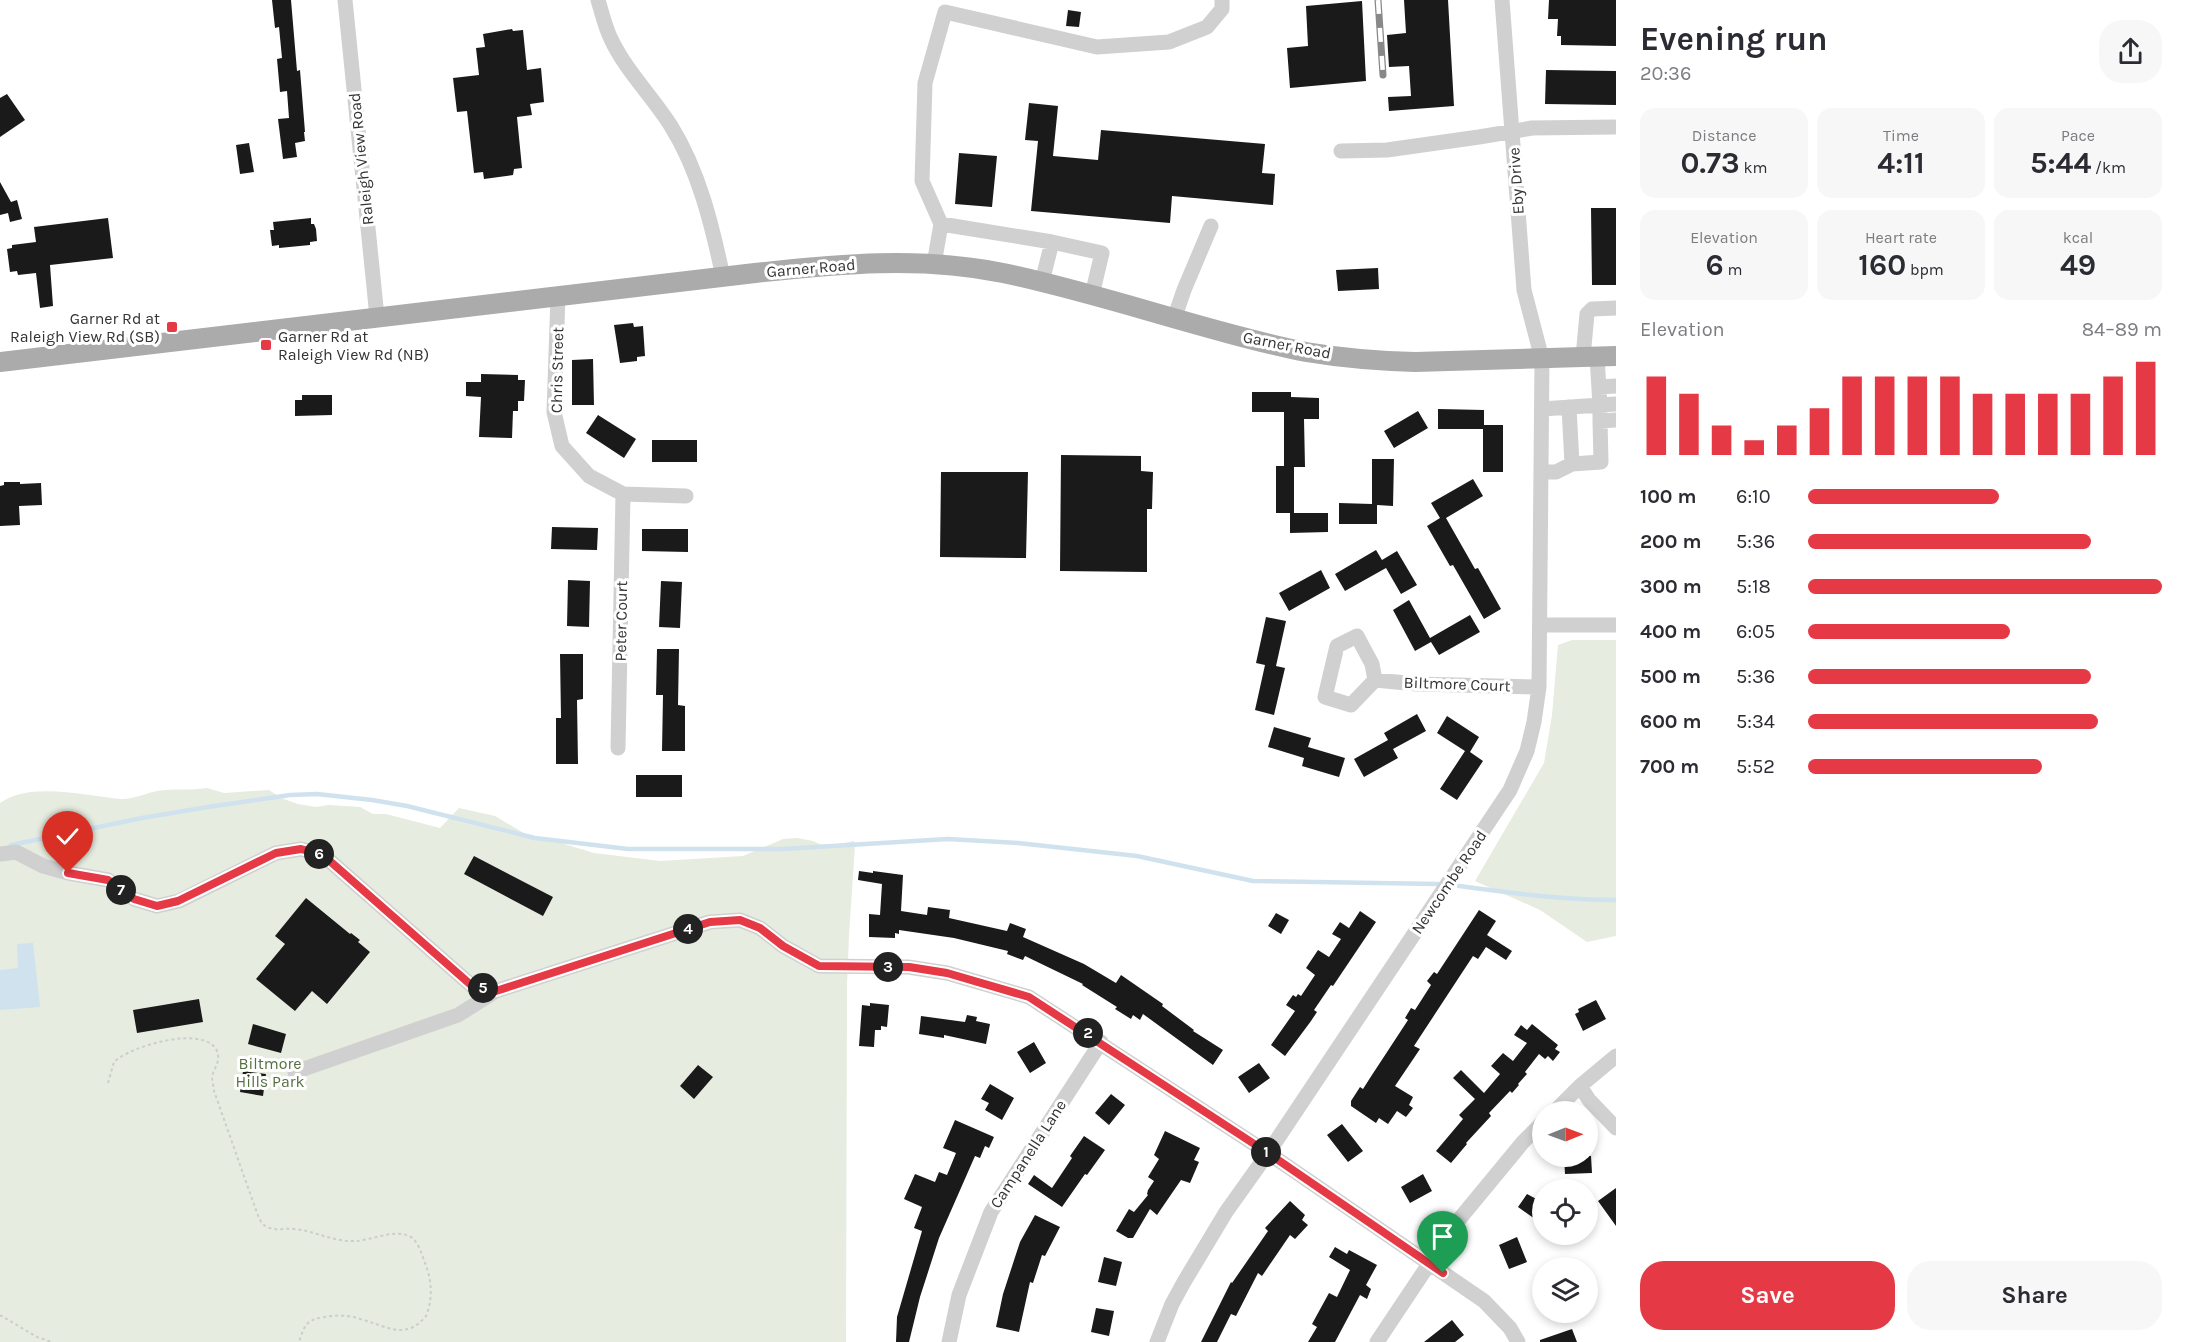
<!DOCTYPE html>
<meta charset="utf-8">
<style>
:root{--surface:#fff;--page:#f7f7f7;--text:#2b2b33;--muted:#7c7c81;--accent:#e63946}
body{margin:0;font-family:Karla,sans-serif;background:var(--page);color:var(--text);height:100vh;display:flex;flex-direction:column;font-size:22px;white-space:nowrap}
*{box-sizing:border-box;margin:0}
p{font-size:20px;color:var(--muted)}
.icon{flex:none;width:33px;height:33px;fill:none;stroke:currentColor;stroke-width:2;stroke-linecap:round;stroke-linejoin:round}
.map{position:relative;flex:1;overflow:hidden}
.drawer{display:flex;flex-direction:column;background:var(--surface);width:570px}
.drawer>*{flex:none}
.needle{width:39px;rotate:89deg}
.tools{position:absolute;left:1532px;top:1101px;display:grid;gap:12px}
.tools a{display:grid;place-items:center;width:66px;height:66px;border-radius:50%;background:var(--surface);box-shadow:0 3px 9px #0003;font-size:30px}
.pin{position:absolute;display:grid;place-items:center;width:51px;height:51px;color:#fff;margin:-62px -26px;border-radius:50% 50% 50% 0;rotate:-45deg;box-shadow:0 0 6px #0007}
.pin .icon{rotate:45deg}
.km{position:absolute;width:30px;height:30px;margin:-15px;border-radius:50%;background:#222;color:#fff;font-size:16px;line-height:30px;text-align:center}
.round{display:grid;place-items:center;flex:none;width:63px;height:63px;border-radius:24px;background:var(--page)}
.overview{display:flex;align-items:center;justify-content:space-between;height:102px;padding:0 24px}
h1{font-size:33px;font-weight:700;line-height:45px}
.metrics{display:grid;grid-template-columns:repeat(3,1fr);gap:9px;height:102px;padding:6px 24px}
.metrics div{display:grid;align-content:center;border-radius:15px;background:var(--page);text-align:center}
.metrics b{font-size:30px;font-weight:700}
.metrics small{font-size:16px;font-weight:400}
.metrics p{font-size:16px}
.chart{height:168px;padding:12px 24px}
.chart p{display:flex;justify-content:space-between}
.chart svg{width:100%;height:108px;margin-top:6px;stroke:var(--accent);stroke-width:6}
.action{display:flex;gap:12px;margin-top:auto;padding:12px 24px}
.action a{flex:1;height:69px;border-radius:24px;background:var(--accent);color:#fff;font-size:24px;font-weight:700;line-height:69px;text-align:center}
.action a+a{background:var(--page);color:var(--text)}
ul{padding:0 24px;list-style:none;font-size:20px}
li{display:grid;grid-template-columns:96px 72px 1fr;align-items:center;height:45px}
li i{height:15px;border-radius:8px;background:var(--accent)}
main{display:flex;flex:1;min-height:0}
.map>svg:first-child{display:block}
</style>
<main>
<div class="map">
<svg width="1616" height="1342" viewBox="0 0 1616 1342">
<rect width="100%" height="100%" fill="#fff"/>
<path fill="#e6ecdf" d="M1572,640H1616V936L1587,942L1540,910L1475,881L1544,763L1552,715L1558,645Z
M207,788L224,793L269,790L281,798L298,804L316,807L329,805L360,807L373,814H386L440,828L459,808L495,816L527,835L545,838L594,853L660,861L743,856L783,839L797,838L813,841L826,847L854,841L855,845L849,935L847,985L846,1342H0V803C31,781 86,796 121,799C132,800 146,793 157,791C174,788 190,791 207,788Z"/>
<path fill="#cfe2ee" d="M33,943L40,1007L0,1010V970L18,968L17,944Z"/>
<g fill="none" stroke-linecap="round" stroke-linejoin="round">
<path stroke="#cfe2ee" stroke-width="4.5" d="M11,845L142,818L208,807L290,795L317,794L372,800L407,806L535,838L628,849H783L948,839L1018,843L1137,856L1253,881L1438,884
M1459,886C1512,893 1563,900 1616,900"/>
</g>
<path fill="#1a1a1a" d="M272,0H291L297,71L300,70L305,132H304L305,141L295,143L297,157L283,159L278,119L289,118L287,91L280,92L277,59L282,58L279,27L275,28Z
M1404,0H1448L1454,106L1389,111L1388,97L1411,96L1409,66L1389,67L1387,35L1406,33Z
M1549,0H1616V46L1561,45V36H1557L1558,19H1548Z
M1362,1L1366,81L1290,88L1287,48L1308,46L1306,6Z
M1068,10L1081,12L1079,27L1066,26Z
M512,29L513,31L523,30L527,70L541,68L544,102L530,104L532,115L517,117L522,168L514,169L513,175L484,179L483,172L474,173L467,111L457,112L453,78L479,75L476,48L485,47L483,34Z
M1546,70L1616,71V105L1545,104Z
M7,94L25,120L0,137V98Z
M1029,103L1058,106L1053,156L1098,160L1101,130L1265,144L1262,173L1275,174L1273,205L1172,196L1170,223L1031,211L1038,141L1025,140Z
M249,143L254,172L240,174L236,145Z
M959,153L997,156L992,207L955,204Z
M0,182L11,202L17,200L22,219L10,222L8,213L0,215Z
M1591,208H1616V285H1592Z
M108,218L113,258L50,265L53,306L40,308L36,273L18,275L17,271L10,272L7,249L12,248V245L36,242L34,227Z
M311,218V224H314L316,229L317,241L310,242V245L279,248V245L272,246L270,230H274L273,222Z
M1378,268L1379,289L1338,291L1336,270Z
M633,323L634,327L643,326L645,356L637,357V361L620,363L614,325Z
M593,359L594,405H572V360Z
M481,374L518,375V380H525L524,401H518V411H513L512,438L479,437L481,397L466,396V382H481Z
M1252,392H1291V397L1319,398V419H1304L1305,467H1294V513H1276V466H1284V412H1252Z
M302,395H332V415L295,416V400H302Z
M1438,409L1484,410V425H1503V472H1483V429H1438Z
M1418,411L1428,428L1394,448L1384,431Z
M598,415L636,439L624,458L586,433Z
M652,440H697V462H652Z
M1061,455L1141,456V471L1153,472L1152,509H1147V572L1060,571Z
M1372,459H1394L1393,506L1377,505V524H1339V503L1372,504Z
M941,472H1028L1026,558L940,557Z
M1473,479L1483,496L1446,518L1475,569L1478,568L1501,609L1484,619L1453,565L1450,566L1427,526L1440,518L1431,503Z
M4,482H20V484L41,483L42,505L19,506L20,525L0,526V486L4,485Z
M1290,513H1328V532L1290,533Z
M552,527L598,528L597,550L551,549Z
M642,529H688V552L642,551Z
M1376,550L1382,560L1397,551L1417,585L1401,594L1386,568L1345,591L1335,574Z
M1321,570L1330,588L1289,611L1279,593Z
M568,580L590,581L589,627L567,626Z
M661,581L682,582L680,628L659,627Z
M1409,600L1430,638L1470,615L1480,632L1439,655L1431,642L1415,651L1393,610Z
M1266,617L1286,621L1276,666L1285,668L1274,715L1255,710L1265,665L1256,663Z
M657,649H679L678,705L685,706V751H662L663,695H656Z
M560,654H583V699L577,700L578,764H556V718H561Z
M1417,714L1426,731L1393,749L1398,758L1364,777L1354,759L1388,740L1384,733Z
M1447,716L1479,737L1470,752L1483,761L1457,800L1440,789L1465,751L1437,733Z
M1274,727L1311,738L1308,747L1345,758L1339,777L1302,766L1304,758L1268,747Z
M636,775H682V797H636Z
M474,856L553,897L543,916L464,874Z
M859,871L873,873V871L903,875L901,911L927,915L928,907L950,910L949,918L1007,931L1010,923L1026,929L1023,937L1084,964L1116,983L1121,975L1163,1004L1162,1006L1194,1030L1193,1031L1223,1050L1213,1065L1143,1014L1140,1020L1133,1015L1131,1019L1115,1009L1117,1007L1082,985L1083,984L1025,956L1023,960L1007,954L1008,951L954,938L899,930V934L895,933V938L869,937V914L880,915L882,884L858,880Z
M306,898L350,934L351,933L360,940L358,942L370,952L327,1004L312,991L295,1011L256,979L285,944L275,936Z
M1479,910L1496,921L1487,935L1512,951L1506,960L1486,947L1478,959L1473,956L1414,1046L1420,1049L1395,1086L1413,1097L1409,1105L1413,1108L1406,1117L1397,1111L1388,1124L1379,1118L1376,1123L1351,1106V1101L1360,1087L1363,1089L1370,1078L1408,1020L1405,1018L1411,1008L1415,1010L1431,985L1427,981L1434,972L1437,974Z
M1360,911L1376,922L1333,986L1331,985L1314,1010L1317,1012L1311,1021L1285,1056L1271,1045L1295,1011L1286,1005L1293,995L1296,997L1298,994L1301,996L1315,975L1306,968L1318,950L1329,957L1341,939L1332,934L1340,922L1349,928Z
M1276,913L1289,920L1281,934L1268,926Z
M199,999L203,1022L137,1033L133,1010Z
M1596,1000L1606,1019L1583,1031L1575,1014L1579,1012L1578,1009Z
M870,1003L889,1005L887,1027L881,1026V1030H875L874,1047L859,1046L862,1005L870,1006Z
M967,1015L977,1017L976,1021L990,1024L986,1044L944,1035V1038L919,1034L921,1016L965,1022Z
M253,1024L286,1034L281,1053L248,1044Z
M1532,1024L1558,1045L1555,1049L1560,1052L1553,1061L1548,1056L1545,1059L1539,1054L1525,1072L1527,1074L1518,1084L1519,1085L1512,1093L1510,1091L1489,1113L1491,1116L1466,1143L1467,1144L1451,1163L1436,1151L1463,1119L1459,1115L1475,1099L1453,1078L1461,1070L1484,1093L1500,1074L1491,1066L1503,1053L1513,1061L1527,1043L1514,1035L1521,1025L1527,1030Z
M1034,1042L1046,1063L1030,1073L1017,1052Z
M1259,1063L1270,1078L1249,1093L1238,1077Z
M698,1065L713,1077L694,1099L680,1086Z
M243,1071L266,1074L263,1096L240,1092Z
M990,1084L1014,1098L1002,1120L985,1110L989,1103L981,1099Z
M1111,1094L1125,1105L1109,1125L1095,1113Z
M955,1120L994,1137L989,1148L985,1146L980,1158L975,1156L939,1238L920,1297L909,1342H896L897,1317L922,1231L914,1228L922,1207L904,1199L915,1174L935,1182L939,1172L947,1175L956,1153L943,1148Z
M1342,1124L1363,1151L1348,1162L1327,1135Z
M1165,1131L1200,1148L1194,1160L1199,1162L1190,1183L1181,1180L1157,1215L1150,1209L1133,1238H1128L1116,1231L1129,1209L1134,1212L1148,1195L1147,1194L1148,1190L1154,1181L1148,1177L1159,1159L1154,1155Z
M1084,1136L1105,1150L1087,1175L1085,1174L1062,1207L1028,1184L1034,1175L1052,1188L1072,1158L1070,1156Z
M1564,1156H1591L1592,1173L1565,1174Z
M1423,1174L1432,1191L1410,1203L1401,1187Z
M1616,1188V1226L1598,1201Z
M1527,1194L1542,1202V1224L1518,1207Z
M1290,1201L1305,1215L1302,1220L1308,1225L1295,1239L1290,1235L1262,1276L1258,1273L1236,1316L1231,1314L1217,1342H1201L1231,1282L1232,1283L1268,1231L1265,1228Z
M1035,1215L1060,1227L1045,1256L1042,1255L1033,1283L1030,1282L1019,1332L996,1327L1003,1294L1020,1242Z
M1517,1237L1527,1262L1509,1269L1499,1245Z
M1335,1247L1347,1254L1349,1250L1377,1265L1366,1285L1371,1289L1367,1299L1360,1295L1335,1342H1308L1317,1327L1312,1324L1329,1293L1337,1297L1350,1270L1329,1257Z
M1104,1257L1122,1262L1116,1286L1098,1282Z
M1096,1308L1114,1311L1109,1336L1091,1332Z
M1452,1320L1464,1335L1455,1342H1424Z
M1572,1329L1577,1342H1540V1340Z"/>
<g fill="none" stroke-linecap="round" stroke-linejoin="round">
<path stroke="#cdcdcd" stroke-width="2" stroke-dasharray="3 3" stroke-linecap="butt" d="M108,1083L114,1062C130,1046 205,1024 217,1051C221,1061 214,1068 212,1077C212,1082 214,1087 214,1091L257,1213C259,1218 261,1224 267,1227C276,1231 285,1228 294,1229C316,1231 332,1242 356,1241C372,1240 394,1229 409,1236C418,1240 422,1255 425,1263C432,1280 433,1299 426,1316C405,1342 385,1325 357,1318C347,1315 335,1315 325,1317C305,1320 305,1325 299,1342
M0,1315L37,1337L52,1342"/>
<path stroke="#d0d0d0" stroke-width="15" d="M345,0L377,317
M598,0C602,13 605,27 611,39C626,71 652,96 671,126C699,171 712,225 723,277
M1341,151L1387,150L1479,137L1532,128L1614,127
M941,224L922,181L925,83L945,12L1097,47L1169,42L1207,27L1222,9V0
M934,264L941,224L1052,242L1102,253L1092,295
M1042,282L1052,242
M558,296L554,412L562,446L589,476L623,494L686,496
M1174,319L1184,290L1211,226
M1583,357L1587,314L1592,309L1616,308
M1599,387L1616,386
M1616,404L1600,405V421L1616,420
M1569,407L1572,464L1601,462L1600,421
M1542,409L1600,405L1597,357
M1542,472H1556L1572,464
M1540,625H1616
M1375,680L1372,664L1357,636L1337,646L1325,697L1351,705L1375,680L1417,684L1539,687
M618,748L623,494
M0,854L16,852L43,866L68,873L108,880L134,899L157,906L179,901L276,853L301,849L323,855L471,985L496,991L710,922L740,920L760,928L783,946L819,966L908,967L947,973L1029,997L1268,1153L1484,1301L1510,1328L1518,1342
M295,1072L458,1015L496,991
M1580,1086L1589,1100L1616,1128
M1554,1112L1580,1086L1616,1056
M949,1342L959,1295L991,1212L1101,1042
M1157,1342L1172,1304L1184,1282L1226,1212L1268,1153L1510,790L1527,751L1534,722L1539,687L1542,359L1524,290L1502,0
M1377,1342L1457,1222L1523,1142L1542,1123"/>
<path stroke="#ababab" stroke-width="20" d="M0,362L755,273C838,264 921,256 1003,273C1079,289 1152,313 1227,333C1253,340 1280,347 1306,352C1342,358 1378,361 1415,362L1616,356"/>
<g stroke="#888" stroke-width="7">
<path id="rail" d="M1378,0L1383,75"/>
</g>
<use href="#rail" stroke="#fff" stroke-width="4.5" stroke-dasharray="14" stroke-linecap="butt"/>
</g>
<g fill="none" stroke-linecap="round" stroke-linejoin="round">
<g stroke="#fff" stroke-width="12">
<path id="route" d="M68,873L108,880L134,899L157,906L178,901L276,853L301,849L323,855L471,985L496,991L710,922L740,920L760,928L783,946L819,966L909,967L947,973L1029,997L1268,1153L1443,1273"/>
</g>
<use href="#route" stroke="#e63946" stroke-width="8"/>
</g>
<g fill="#e63946" stroke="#fff" stroke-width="2">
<rect x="166" y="321" width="12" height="12" rx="3"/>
<rect x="260" y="339" width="12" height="12" rx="3"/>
</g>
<g text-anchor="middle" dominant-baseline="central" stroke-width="6" stroke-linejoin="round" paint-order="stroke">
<g font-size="16" fill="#333" stroke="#fff">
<text transform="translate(361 159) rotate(-96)">Raleigh View Road</text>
<text transform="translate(1516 181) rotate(-94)">Eby Drive</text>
<text transform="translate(811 268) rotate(-5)">Garner Road</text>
<text transform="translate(1287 345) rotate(11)">Garner Road</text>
<text transform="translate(557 370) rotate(-89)">Chris Street</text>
<text transform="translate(621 621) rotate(-89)">Peter Court</text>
<text transform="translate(1457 684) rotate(2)">Biltmore Court</text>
<text transform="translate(1449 882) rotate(-56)">Newcombe Road</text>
<text transform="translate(1028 1154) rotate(-57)">Campanella Lane</text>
</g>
<g font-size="16" fill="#333" stroke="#fff" text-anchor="end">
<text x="160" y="318">Garner Rd at<tspan x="160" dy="18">Raleigh View Rd (SB)</tspan></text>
<text x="278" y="336" text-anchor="start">Garner Rd at<tspan x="278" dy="18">Raleigh View Rd (NB)</tspan></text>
</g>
<g font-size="16" fill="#56703f" stroke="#fff">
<text x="270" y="1063">Biltmore<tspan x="270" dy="18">Hills Park</tspan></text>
</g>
</g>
</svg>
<div class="tools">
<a><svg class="needle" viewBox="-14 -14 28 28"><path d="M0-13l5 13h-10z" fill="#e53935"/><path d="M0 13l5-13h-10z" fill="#7c7c81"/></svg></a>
<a><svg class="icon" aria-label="locate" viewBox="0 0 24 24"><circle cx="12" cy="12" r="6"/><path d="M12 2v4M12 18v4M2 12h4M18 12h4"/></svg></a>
<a><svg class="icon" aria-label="layers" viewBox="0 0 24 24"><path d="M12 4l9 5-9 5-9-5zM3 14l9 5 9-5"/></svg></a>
</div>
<div class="pin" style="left:1443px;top:1273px;background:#1e9e55"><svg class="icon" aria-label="arrive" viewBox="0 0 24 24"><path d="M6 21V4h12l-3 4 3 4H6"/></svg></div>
<div class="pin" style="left:68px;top:873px;background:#d93025"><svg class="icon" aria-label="check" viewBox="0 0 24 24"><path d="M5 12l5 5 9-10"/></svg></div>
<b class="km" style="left:1266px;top:1152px">1</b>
<b class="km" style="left:1088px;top:1033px">2</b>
<b class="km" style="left:888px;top:967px">3</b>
<b class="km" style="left:688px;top:929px">4</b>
<b class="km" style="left:483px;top:988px">5</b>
<b class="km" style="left:319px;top:854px">6</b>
<b class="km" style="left:121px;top:890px">7</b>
</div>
<section class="drawer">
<div class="overview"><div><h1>Evening run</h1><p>20:36</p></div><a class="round"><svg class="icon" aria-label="share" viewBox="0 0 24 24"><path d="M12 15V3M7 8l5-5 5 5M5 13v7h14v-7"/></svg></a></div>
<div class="metrics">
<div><p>Distance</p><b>0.73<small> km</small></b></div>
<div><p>Time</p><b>4:11</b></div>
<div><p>Pace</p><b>5:44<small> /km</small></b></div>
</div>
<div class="metrics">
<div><p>Elevation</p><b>6<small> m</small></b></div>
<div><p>Heart rate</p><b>160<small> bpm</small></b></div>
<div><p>kcal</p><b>49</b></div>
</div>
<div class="chart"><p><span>Elevation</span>84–89 m</p>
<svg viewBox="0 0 160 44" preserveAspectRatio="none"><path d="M5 44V12M15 44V19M25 44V32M35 44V38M45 44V32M55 44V25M65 44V12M75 44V12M85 44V12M95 44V12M105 44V19M115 44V19M125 44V19M135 44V19M145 44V12M155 44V6"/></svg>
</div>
<ul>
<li><b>100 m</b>6:10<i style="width:54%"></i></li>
<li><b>200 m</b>5:36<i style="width:80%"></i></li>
<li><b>300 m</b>5:18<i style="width:100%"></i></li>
<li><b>400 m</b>6:05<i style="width:57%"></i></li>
<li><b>500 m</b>5:36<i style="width:80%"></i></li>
<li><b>600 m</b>5:34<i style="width:82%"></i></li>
<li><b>700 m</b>5:52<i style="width:66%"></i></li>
</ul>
<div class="action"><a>Save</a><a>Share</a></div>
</section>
</main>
